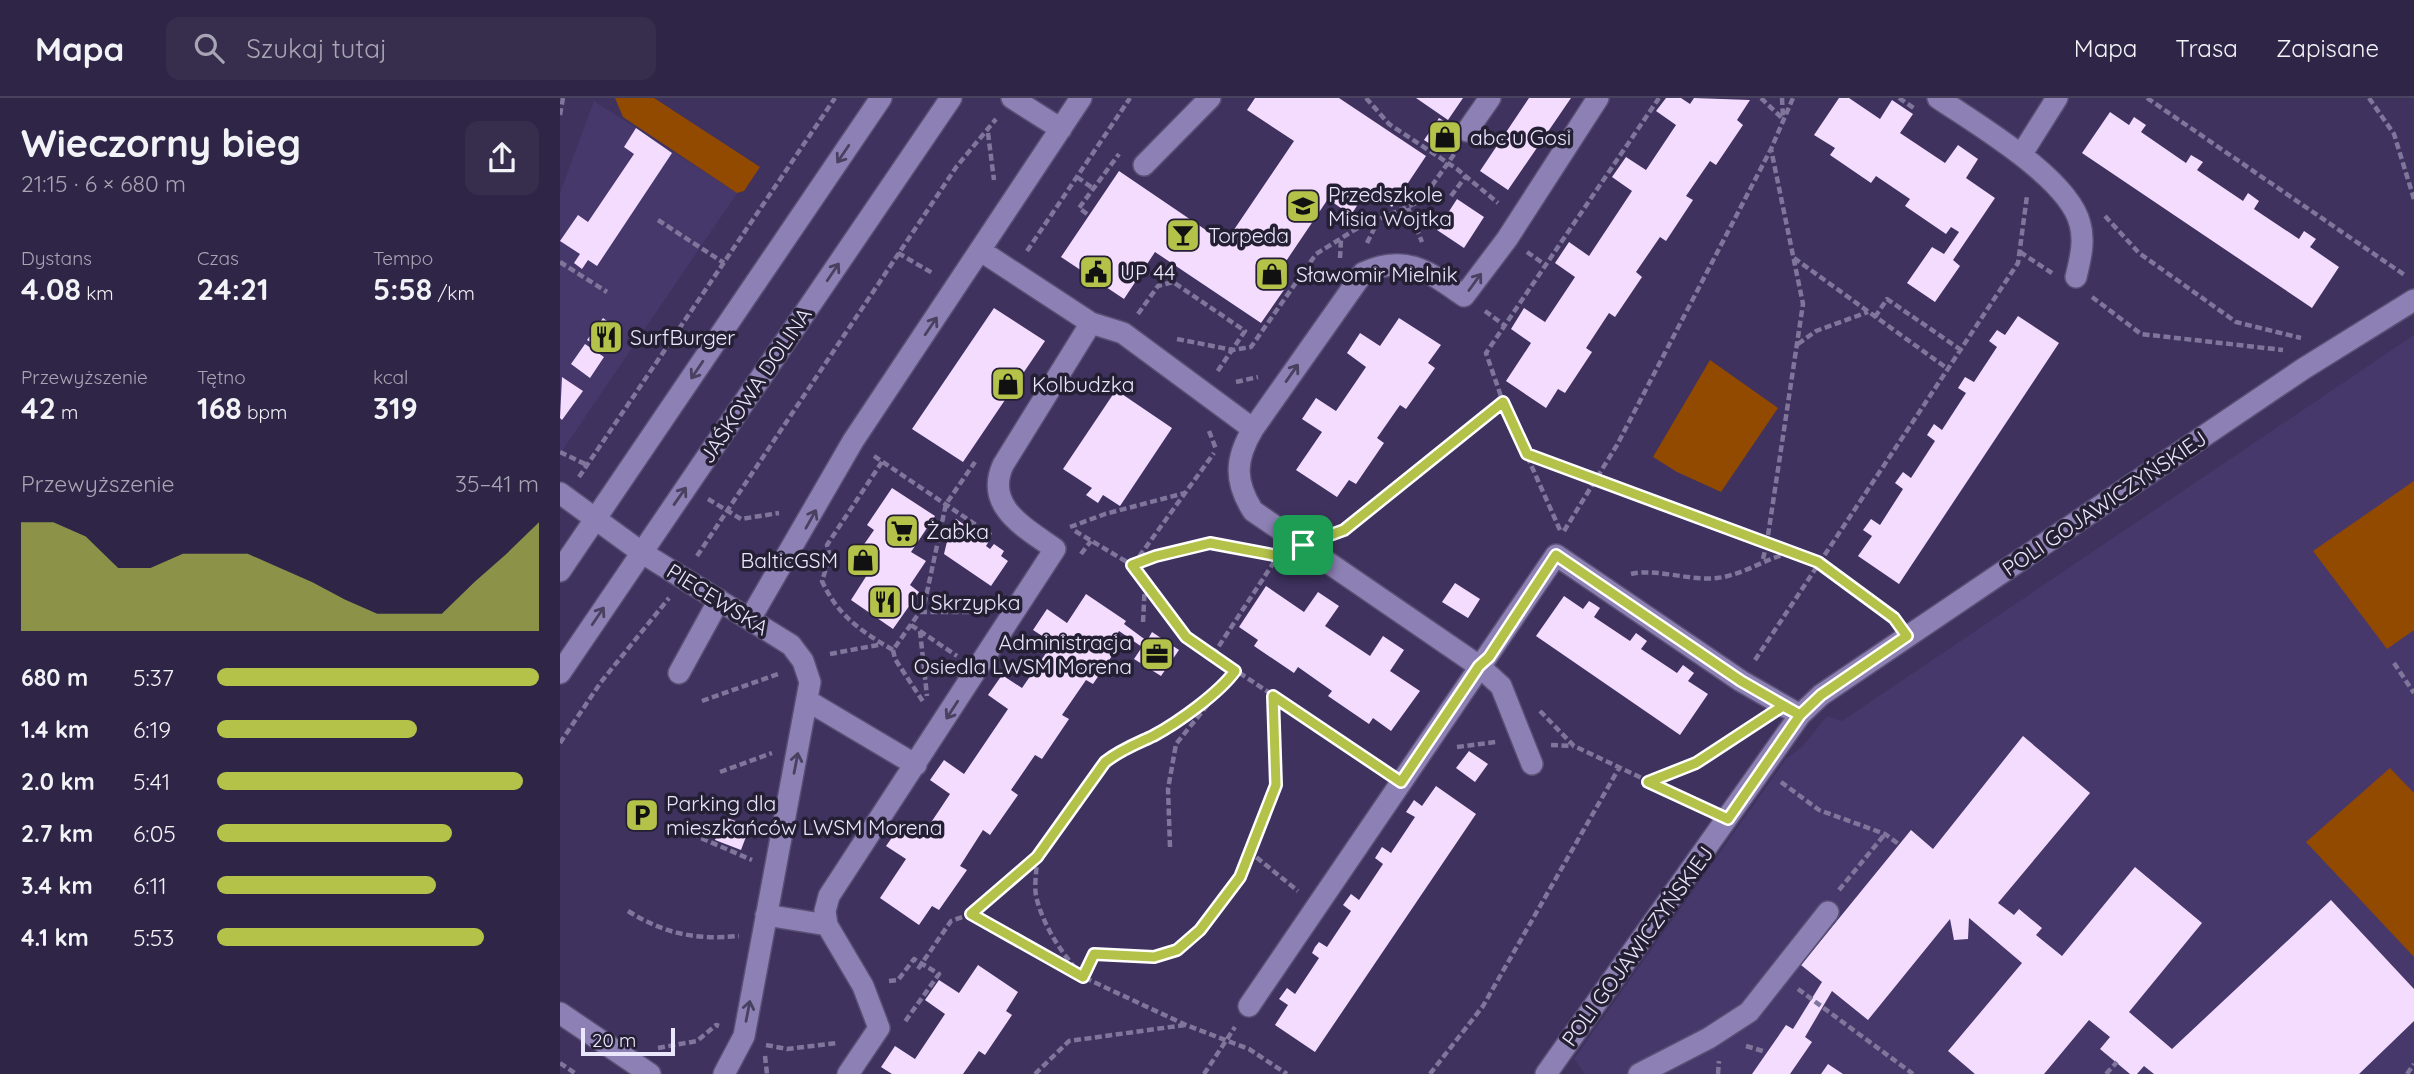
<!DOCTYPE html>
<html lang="pl">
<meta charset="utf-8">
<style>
:root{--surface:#2f2647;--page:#372e4e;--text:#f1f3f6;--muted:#a7a5b4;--line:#4a4360;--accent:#b4c24a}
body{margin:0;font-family:Quicksand,sans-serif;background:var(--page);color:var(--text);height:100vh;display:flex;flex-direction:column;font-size:26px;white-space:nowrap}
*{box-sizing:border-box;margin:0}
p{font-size:23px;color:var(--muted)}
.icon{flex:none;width:38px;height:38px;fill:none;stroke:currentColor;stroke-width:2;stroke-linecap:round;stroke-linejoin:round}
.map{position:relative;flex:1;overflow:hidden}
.details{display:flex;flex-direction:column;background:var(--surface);width:560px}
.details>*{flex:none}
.scale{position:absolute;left:21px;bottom:18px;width:94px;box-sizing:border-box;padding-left:7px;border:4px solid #eae6fc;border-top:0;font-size:19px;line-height:24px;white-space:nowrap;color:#eae6fc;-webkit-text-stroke:5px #241f33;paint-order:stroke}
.pin{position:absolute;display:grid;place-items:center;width:60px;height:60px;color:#fff;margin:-30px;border-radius:14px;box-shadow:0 4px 10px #0006}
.round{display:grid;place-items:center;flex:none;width:74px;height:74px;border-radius:14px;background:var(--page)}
.head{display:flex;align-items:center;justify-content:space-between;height:119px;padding:0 21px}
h1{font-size:38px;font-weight:700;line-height:52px}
.stats{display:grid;grid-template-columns:repeat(3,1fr);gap:10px;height:119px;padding:7px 21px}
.stats div{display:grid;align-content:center}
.stats b{font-size:30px;font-weight:700}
.stats small{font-size:19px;font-weight:400}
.stats p{font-size:19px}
.chart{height:196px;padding:14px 21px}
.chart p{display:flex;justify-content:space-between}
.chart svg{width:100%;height:126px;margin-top:7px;fill:var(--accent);opacity:.7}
ul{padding:0 21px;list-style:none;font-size:23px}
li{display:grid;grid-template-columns:112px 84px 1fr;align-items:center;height:52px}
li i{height:18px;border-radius:9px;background:var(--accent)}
header{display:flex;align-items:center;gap:42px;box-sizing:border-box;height:98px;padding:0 35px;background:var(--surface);border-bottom:2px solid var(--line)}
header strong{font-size:33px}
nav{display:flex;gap:38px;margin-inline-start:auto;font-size:24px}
.search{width:490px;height:63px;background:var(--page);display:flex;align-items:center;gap:18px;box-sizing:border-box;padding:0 24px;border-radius:14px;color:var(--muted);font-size:26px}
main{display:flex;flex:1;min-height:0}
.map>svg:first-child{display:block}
</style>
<header>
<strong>Mapa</strong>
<div class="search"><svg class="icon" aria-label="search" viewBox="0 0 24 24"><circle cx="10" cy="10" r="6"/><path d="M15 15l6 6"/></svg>Szukaj tutaj</div>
<nav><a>Mapa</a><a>Trasa</a><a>Zapisane</a></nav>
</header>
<main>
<section class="details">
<div class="head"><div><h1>Wieczorny bieg</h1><p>21:15 · 6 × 680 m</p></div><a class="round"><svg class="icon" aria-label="share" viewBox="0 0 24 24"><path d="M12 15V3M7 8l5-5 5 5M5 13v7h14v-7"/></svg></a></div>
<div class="stats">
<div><p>Dystans</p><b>4.08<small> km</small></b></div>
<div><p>Czas</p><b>24:21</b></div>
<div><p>Tempo</p><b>5:58<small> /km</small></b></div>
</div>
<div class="stats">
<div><p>Przewyższenie</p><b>42<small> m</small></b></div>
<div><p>Tętno</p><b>168<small> bpm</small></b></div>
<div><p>kcal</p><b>319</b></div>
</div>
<div class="chart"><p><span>Przewyższenie</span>35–41 m</p>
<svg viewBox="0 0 160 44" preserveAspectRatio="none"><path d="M0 44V6L10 6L20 11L30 22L40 22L50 17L60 17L70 17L80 22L90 27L100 33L110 38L120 38L130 38L140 27L150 17L160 6V44z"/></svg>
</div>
<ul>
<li><b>680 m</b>5:37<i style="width:100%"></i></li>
<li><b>1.4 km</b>6:19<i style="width:62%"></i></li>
<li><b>2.0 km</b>5:41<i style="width:95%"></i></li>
<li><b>2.7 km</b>6:05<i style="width:73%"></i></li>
<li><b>3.4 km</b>6:11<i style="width:68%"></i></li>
<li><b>4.1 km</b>5:53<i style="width:83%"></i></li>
</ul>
</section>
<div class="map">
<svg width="1854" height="976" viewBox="0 0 1854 976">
<rect width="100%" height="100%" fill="#3f325f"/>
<path fill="#47386c" d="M34,3L177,95L0,356V95Z
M1854,237V976H1025L1014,961L1226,661L1242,649L1267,618L1282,623Z"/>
<path fill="#924900" d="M55,0H94L200,69L184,93L177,95L63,19Z
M1150,262L1218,310L1161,394L1117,374L1093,359Z
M1854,383V532L1827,551L1753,453Z
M1830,670L1854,695V859L1746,744Z"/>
<path fill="#f4dcfe" d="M695,0H779L866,58L832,109L807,92L791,117L768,101L714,181L726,189L701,225L595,154L564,201L501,159L559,73L665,145L734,43L687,12Z
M856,0H903L888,22Z
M969,0H1011L948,92L920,73Z
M1106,0H1121L1130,6L1134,0L1190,2L1177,22L1183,27L1156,67L1150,63L1126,98L1133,102L1106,143L1100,139L1076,174L1082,179L1055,219L1049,215L1026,250L1032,254L1005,295L998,291L986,310L946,283L971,245L951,231L964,210L985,224L1015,179L995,165L1009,144L1029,158L1072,93L1052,79L1066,59L1086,72L1116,27L1096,13Z
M1279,0H1289L1320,21L1332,2L1353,16L1340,35L1385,65L1398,47L1418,61L1406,80L1435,100L1393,162L1400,168L1375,204L1347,185L1372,149L1384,156L1399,134L1391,129L1386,136L1345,108L1350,101L1316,78L1311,85L1270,57L1275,50L1254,37Z
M1550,14L1569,27L1574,19L1586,27L1581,34L1626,65L1631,57L1643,64L1637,72L1683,103L1688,95L1699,103L1694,111L1739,141L1744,133L1756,141L1750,149L1779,169L1752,210L1522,55Z
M879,20L898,32L883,54L864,42Z
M76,30L112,55L37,168L28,162L22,171L14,165L20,156L0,143L18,117L28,124L74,56L64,49Z
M897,101L924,119L904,150L877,132Z
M434,210L485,243L403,364L352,331Z
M1458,218L1499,245L1339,486L1298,458L1312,438L1303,432L1311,421L1320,427L1343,391L1335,385L1343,374L1351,380L1375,343L1367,337L1374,326L1382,332L1406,295L1398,290L1405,279L1414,284L1437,249L1429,243L1437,232L1445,237Z
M43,220L62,234L47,255L27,242Z
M839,220L881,247L868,265L875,270L846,311L840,307L817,340L824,345L796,386L789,382L777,399L736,372L762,334L742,321L756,300L776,313L806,269L787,255L800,235L820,248Z
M25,246L44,259L30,280L11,266Z
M2,279L23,293L2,322L0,320Z
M556,292L612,330L560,408L543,397L538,405L526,397L532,390L503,371Z
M332,390L375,418L351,454L366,463L350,487L359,494L333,531L291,502L314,466L298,455L314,432L307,427Z
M396,421L412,432L409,436L416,441L419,436L429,443L426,448L430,451L434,446L444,453L441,458L448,463L431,488L384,456L391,427Z
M895,485L920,501L908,520L882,504Z
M706,488L744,514L758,494L779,508L765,528L810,558L823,538L844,552L830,573L860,593L831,633L813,620L809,626L768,598L772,593L738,569L734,575L694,548L698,542L679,529Z
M526,496L566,523L564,526L587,543L592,534L619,552L601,578L574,561L582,549L559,533L553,542L560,546L533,586L526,582L502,617L509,621L482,661L475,657L451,692L458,697L430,737L423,732L400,768L407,772L379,812L372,808L359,827L320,800L346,761L326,748L340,728L360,741L390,696L370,682L384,662L404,676L448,611L428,597L442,577L462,590L493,545L473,532L487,511L507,525Z
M1004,498L1023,511L1029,503L1034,506L1040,510L1034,519L1070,543L1076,535L1087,543L1081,551L1117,575L1123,567L1134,575L1128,583L1148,596L1120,637L976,538Z
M1463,638L1530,695L1438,805L1454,817L1459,811L1482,830L1476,837L1502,858L1575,769L1642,825L1569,914L1612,951L1771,802L1854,891V923L1799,976H1594L1584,968L1577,976H1570L1540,951L1550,939L1529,922L1484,976H1415L1388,953L1462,865L1409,820L1408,841L1394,842L1390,821L1308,922L1272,893L1245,939L1252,944L1230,976H1192L1226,927L1233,931L1262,884L1241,867L1351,732L1373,751Z
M909,653L928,666L915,684L896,670Z
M876,688L916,716L755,954L715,927L728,907L719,901L727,890L735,896L759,860L752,855L755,849L759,844L767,849L791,813L783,807L791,796L799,802L823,766L815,760L822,749L831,755L855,719L846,714L854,702L862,708Z
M164,719L190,728L181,752L155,742Z
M418,867L458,894L446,913L452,917L425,957L419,953L403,976H332L321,969L335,948L355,961L385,916L365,902L379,882L399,895Z
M1268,966L1283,976H1261Z"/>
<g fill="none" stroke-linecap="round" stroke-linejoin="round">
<g stroke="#594e73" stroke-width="24">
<path id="minor" d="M452,0L501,31
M1378,0C1416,26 1509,80 1520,126C1525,144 1520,162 1516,179
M907,33L930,0
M1461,57L1497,0
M584,67L650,0
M421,153L531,225L563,235L693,331
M0,395L81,454L231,547L243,563L250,584L184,938L164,976
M0,473L321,0
M190,521L293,343L521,0
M0,575L391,0
M119,575L159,502
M248,603L356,667
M972,666L941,588L919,568L693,413C674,383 675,361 693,331L803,175C846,155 869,174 904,198L947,141L1038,0
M206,817L267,827L265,813L269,798L495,451C466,430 424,409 443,367L531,225
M267,827L303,888L319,930L288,976
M689,908L996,457L1181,583L1240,617
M0,915L90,976
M986,976L1240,617L1261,597L1743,271L1854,202
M1079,976L1149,940L1189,914L1268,814"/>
</g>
<path stroke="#80769b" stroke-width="4.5" stroke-dasharray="7 3.5" stroke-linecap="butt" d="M806,0L829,26L897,71L938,105
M1201,0L1223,21
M1222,0L1223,20
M1339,0L1355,11
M1587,0L1846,178
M1809,0L1834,36L1854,101
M0,17L3,0
M428,35L434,82
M517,79L534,91
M891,98L906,78
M848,110L862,144
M527,116L519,110L559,56
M1545,118L1579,155L1676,224L1741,240
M98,122L164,165
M807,145L817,125
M467,153L570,0
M967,154L987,168
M1460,154L1492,175
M338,155L374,176
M780,160L781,141
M1234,160L1388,271
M0,164L47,194
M1532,199L1581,236L1723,252
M925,213L944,227
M578,216L598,188L613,184L685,233L657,274
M1315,219L1327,201L1401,252
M617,241L673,252L691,249L756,156L796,131L861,103L895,55
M1238,246L1256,233L1308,214
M676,284L698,279
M649,333L656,351
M0,354L27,367
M967,356L1207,444L1243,206L1211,51
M314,358L431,437
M322,364L267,447L270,458L262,483C277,517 302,534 333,552L364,508L386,406L415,364
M19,379L275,0
M148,401L181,421L219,415
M510,429L545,416L625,395
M1000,432L943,304L926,255L1099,0
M515,433L572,467L626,539L820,669
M1004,433L1057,347L1211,51L1233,0
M771,437L784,432L943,304
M521,456L531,443
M137,458L397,68L436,21
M1203,461L1207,444L1258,464L1331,518
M572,467L595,458L650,445L707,456
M573,467L654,355
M1071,476C1097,470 1128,483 1157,480C1184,477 1207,459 1234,454
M360,514H422
M583,524L585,485
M351,527L397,558
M360,533L367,598
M333,552L335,561L364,605
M270,556L323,546
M653,557L716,461
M1195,562L1458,165L1467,98
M1834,565L1854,595
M713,599L716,687L691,747V755L738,793
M142,603L221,575
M980,613L1014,648L1145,710
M0,645L41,584L109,500
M991,647L1013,648
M897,649L936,644
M160,674L212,655
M1089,683L1136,665L1201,623
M1221,684L1259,712L1325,736L1340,747
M122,732L192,762
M610,749L608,691L616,646L675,573
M477,759C477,771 474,786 476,798C483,828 502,856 523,879L534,856C554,854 574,861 594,859C632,854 680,790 691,755
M1279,792L1325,736
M68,813C105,836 135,842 179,838
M411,816L477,759L545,664L560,652L596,636L667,585
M358,871L391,823L411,816L523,879L626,927L689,951L727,976
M329,883L338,882L354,861L379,876L344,925
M1238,891L1353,976
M206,947L227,951L277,945
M1186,948L1206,954
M98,950L137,943L156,927L159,928
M205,958L207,976
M0,965L16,976
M475,976L509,943L625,927
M644,976L675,929
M870,976L923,908L1059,670
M1158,976L1159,963
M1546,976L1557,964
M1847,976L1854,966"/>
<use href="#minor" stroke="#8d80b4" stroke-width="21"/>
</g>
<defs><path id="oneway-shaft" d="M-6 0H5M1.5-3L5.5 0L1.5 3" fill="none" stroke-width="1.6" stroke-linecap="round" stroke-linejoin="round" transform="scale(1.75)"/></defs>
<g stroke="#494160">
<use href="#oneway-shaft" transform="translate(283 56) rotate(124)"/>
<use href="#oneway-shaft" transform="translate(273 174) rotate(-56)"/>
<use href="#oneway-shaft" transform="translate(915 184) rotate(-54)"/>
<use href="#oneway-shaft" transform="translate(371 228) rotate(-56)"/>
<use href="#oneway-shaft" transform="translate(137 272) rotate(124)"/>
<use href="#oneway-shaft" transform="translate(732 275) rotate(-55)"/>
<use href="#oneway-shaft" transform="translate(120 398) rotate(-55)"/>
<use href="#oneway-shaft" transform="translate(251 421) rotate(-61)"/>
<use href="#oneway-shaft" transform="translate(38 518) rotate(-56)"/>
<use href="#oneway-shaft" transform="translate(392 612) rotate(123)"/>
<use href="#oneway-shaft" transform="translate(236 665) rotate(-79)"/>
<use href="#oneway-shaft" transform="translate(188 913) rotate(-79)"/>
</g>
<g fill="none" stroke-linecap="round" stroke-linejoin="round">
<g stroke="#fff" stroke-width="14">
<path id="route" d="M743,447L719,458L650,445L596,458L572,467L626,539L675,573C659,595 619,624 593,638C576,646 560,652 545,664L477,759L411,816L523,879L534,856L594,859L617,852L640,832L680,779L716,687L713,598L841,684L919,568L929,559L996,457L1181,583L1240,617L1168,721L1088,684L1136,665L1223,608L1240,617L1261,597L1347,538L1334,520L1258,464L967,356L943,304L784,432L743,447"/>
</g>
<use href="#route" stroke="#b4c24a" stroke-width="9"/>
</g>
<defs>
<g id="shop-square" transform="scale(1.75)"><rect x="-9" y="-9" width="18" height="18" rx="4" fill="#b4c24a" stroke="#241f33"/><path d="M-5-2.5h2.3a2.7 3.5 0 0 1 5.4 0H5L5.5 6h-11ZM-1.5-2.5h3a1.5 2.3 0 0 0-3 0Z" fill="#111"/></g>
<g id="school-square" transform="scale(1.75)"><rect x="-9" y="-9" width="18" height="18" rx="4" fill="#b4c24a" stroke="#241f33"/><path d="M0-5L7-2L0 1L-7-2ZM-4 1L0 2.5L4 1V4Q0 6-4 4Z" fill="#111"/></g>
<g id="bar-square" transform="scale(1.75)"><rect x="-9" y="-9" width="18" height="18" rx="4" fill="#b4c24a" stroke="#241f33"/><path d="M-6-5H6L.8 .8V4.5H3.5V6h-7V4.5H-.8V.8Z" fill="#111"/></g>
<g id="civic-square" transform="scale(1.75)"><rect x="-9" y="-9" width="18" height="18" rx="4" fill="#b4c24a" stroke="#241f33"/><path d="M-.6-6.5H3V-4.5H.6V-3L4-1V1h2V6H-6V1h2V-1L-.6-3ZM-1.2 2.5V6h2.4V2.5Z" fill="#111"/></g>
<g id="restaurant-square" transform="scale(1.75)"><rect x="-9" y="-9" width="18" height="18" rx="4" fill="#b4c24a" stroke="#241f33"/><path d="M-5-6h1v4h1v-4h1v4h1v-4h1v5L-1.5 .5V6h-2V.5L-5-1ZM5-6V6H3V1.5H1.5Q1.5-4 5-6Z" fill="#111"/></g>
<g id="supermarket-square" transform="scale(1.75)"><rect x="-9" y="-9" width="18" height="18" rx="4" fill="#b4c24a" stroke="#241f33"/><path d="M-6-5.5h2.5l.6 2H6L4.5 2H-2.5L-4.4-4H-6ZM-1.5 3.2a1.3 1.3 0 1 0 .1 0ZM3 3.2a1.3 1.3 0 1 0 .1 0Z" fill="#111"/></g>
<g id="office-square" transform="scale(1.75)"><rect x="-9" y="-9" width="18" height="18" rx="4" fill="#b4c24a" stroke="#241f33"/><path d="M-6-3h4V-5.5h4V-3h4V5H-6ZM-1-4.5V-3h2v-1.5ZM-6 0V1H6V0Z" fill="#111"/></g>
<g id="parking-square" transform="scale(1.75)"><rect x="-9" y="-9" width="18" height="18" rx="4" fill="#b4c24a" stroke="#241f33"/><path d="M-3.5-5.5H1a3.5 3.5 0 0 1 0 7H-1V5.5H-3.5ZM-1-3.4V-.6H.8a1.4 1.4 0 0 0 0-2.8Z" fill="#111"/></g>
</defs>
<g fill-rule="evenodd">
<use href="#shop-square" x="885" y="39"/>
<use href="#school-square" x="743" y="108"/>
<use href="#bar-square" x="623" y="137"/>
<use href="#civic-square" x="536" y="174"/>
<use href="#shop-square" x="712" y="176"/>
<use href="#restaurant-square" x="46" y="239"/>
<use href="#shop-square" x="448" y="286"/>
<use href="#supermarket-square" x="342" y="433"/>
<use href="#shop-square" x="303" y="462"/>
<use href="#restaurant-square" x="325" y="504"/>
<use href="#office-square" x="597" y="556"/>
<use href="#parking-square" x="82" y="717"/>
</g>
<g text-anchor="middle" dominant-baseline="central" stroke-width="7" stroke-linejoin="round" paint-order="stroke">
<g font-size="21" fill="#eae6fc" stroke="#241f33" text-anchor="start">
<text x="910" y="39">abc u Gosi</text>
<text x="768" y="96">Przedszkole<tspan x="768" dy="24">Misia Wojtka</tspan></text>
<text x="648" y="137">Torpeda</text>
<text x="560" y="174">UP 44</text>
<text x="736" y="176">Sławomir Mielnik</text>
<text x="70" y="239">SurfBurger</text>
<text x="472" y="286">Kolbudzka</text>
<text x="366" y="433">Żabka</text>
<text x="278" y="462" text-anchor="end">BalticGSM</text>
<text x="350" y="504">U Skrzypka</text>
<text x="572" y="544" text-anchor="end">Administracja<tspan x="572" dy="24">Osiedla LWSM Morena</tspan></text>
<text x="106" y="705">Parking dla<tspan x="106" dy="24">mieszkańców LWSM Morena</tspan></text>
</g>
<g font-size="21" fill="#eae6fc" stroke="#241f33">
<text transform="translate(195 287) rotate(-56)">JAŚKOWA DOLINA</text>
<text transform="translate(1544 405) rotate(-34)">POLI GOJAWICZYŃSKIEJ</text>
<text transform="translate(158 501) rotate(32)">PIECEWSKA</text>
<text transform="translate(1077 848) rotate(-54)">POLI GOJAWICZYŃSKIEJ</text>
</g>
</g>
</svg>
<div class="scale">20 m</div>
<div class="pin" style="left:743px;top:447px;background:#1e9e55"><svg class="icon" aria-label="arrive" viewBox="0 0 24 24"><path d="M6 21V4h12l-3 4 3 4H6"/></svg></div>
</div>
</main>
